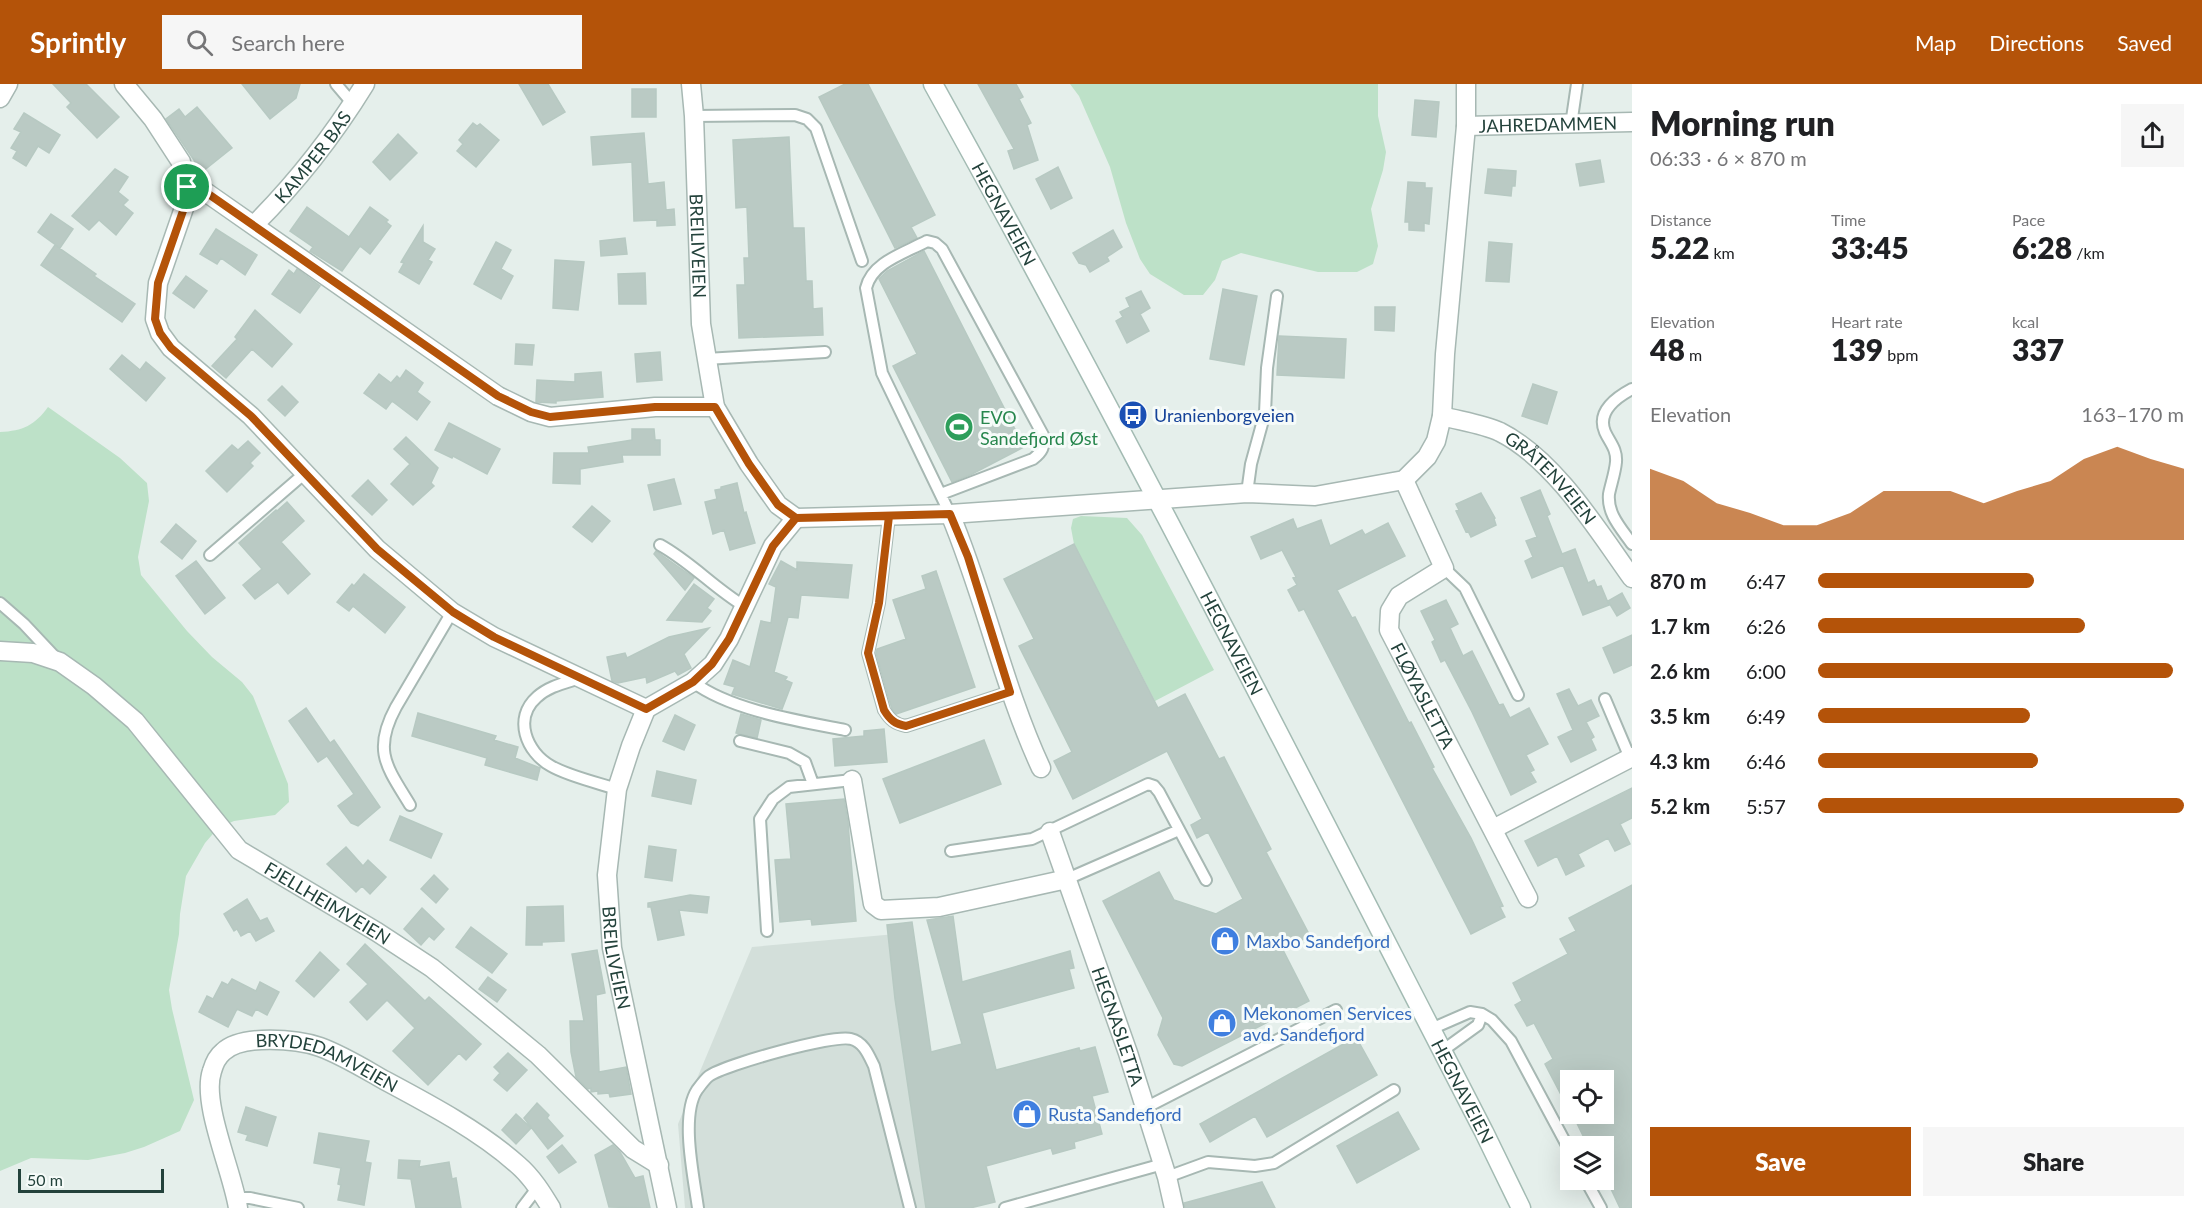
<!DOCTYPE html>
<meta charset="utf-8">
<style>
:root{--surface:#fff;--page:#f6f6f6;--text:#202124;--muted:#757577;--accent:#b45309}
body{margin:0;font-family:Lato,sans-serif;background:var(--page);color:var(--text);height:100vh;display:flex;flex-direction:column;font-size:22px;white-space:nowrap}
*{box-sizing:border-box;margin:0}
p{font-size:20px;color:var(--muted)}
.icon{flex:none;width:33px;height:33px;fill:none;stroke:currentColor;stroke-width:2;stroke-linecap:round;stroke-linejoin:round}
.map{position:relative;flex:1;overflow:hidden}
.details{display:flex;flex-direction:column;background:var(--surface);width:570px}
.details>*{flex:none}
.tools{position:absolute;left:1560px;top:986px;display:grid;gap:12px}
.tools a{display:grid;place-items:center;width:54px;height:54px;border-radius:0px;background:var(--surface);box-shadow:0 6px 24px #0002;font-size:30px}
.scale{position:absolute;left:18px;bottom:15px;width:146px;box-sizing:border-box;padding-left:6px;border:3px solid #23423b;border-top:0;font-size:16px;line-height:21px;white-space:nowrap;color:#23423b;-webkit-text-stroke:4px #f6fbf9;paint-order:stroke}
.pin{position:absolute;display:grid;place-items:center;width:51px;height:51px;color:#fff;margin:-26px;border:3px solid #fff;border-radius:50%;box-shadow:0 2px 6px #0007}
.round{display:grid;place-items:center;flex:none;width:63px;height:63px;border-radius:0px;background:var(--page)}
.head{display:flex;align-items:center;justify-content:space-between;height:102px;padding:0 18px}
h1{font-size:33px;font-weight:800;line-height:45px}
.figures{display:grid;grid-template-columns:repeat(3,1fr);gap:9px;height:102px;padding:6px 18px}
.figures div{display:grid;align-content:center}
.figures b{font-size:30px;font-weight:800}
.figures small{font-size:16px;font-weight:400}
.figures p{font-size:16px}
.chart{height:168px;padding:12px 18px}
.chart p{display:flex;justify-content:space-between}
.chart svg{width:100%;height:108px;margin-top:6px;fill:var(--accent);opacity:.7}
.cta{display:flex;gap:12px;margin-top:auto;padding:12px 18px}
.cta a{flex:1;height:69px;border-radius:0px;background:var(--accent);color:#fff;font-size:24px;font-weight:800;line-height:69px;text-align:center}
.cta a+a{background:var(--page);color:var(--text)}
ul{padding:0 18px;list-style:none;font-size:20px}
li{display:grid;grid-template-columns:96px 72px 1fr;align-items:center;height:45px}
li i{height:15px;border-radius:8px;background:var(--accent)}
header{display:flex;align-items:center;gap:36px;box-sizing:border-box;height:84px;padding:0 30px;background:var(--accent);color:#fff}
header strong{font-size:28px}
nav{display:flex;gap:33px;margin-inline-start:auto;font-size:21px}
.search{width:420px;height:54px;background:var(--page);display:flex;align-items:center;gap:15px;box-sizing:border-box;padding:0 21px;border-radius:0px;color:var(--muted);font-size:22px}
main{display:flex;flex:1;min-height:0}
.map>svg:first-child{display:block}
</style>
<header>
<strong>Sprintly</strong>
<div class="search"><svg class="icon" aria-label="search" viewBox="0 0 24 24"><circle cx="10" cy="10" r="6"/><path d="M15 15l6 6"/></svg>Search here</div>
<nav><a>Map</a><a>Directions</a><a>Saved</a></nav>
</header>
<main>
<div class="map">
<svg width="1632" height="1124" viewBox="0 0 1632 1124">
<rect width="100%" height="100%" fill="#e5efeb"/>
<path fill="#d3dfda" d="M896,850L932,1124H685L678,1040L752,863Z"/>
<path fill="#bde1c8" d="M1070,0H1378V32L1386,68L1383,86L1371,125L1378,162L1373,180L1357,188H1318L1241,169L1222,177L1215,196L1203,211H1184L1150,190L1140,175L1126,139L1110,83L1079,12Z
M48,323L120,374L147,399L149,417L138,473L141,491L187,547L212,573L242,598L253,612L288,700L289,718L275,731L234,737L218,744L205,759L186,792L180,830L179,850L169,906L172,925L194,1016L180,1047L144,1063L125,1069L88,1076L31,1074L0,1087V348C23,347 35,341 48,323Z
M1081,432L1127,434L1142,451L1214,586L1155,617L1074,460L1071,444L1073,435Z"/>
<path fill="#bacac4" stroke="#b7c9c2" stroke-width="1.5" d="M53,0H86L119,33L97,54L67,23L71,19Z
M242,0H300L296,14L270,35Z
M519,0H548L565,28L543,41Z
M845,0H868L935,131L911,143L917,154L895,164L819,13Z
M978,0H1016L1023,13L1019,15L1031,39L1027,41L1038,76L1014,85L1008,67L1014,65Z
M632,5H656V33H632Z
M1415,16L1439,18L1436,53L1412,51Z
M197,23L232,64L202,88L166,35L179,25L185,33Z
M24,29L60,51L49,69L38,62L26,82L13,74L17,67L11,64L21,48L14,45Z
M473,39L477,42L480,40L499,56L476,83L457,67L463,60L459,56Z
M644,49L648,100L664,98L666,126L674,125L675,141L657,142V136L634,137L632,78L593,81L591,53Z
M398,50L417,69L390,96L373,78Z
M789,53L793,144H804L806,197H812L813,225L822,224L823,251L739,254L737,201H745L744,174H749L747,123L736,124L733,56Z
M1600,76L1604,98L1580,102L1576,80Z
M1058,83L1072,114L1051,125L1036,95Z
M115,85L128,93L118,108L128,116L123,121L133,129L116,151L99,136L89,146L72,132Z
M1488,85L1516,87L1515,102H1512L1511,112L1485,109Z
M1408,98L1425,99V104H1432L1429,140L1424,139V147L1409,146V138H1405Z
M307,123L349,153L370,123L388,136L386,138L391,142L370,170L360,162L342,187L310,167L313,163L290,147Z
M51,130L73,145L60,164L38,148Z
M423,142V158L435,165L428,176L432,178L419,200L399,188L404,179L401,178Z
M216,145L257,171L245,191L221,174L217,180L200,170Z
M1113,146L1122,163L1107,173L1109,177L1090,188L1086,181L1079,179L1073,169Z
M625,154L627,170L601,172L600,157Z
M496,158L511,166L501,185L513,192L501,215L474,200Z
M1489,158L1512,160L1509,198L1486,197Z
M55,161L96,190L94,192L135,220L122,238L41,181Z
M924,167L1024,363L972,390L952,398L893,282L917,270L879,195L887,187Z
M555,176L584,178L578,226L553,224Z
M297,185L320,202L300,229L272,210L289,186L294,190Z
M645,189L646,220H619L618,190Z
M186,192L207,207L194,224L173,209Z
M1223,205L1257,212L1244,281L1210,275Z
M1141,207L1150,224L1140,230L1149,247L1127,259L1116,237L1123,233L1120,228L1130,223L1126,214Z
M1375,223H1395L1394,247L1375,246Z
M255,226L292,260L272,283L252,265L226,294L212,282L237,255L235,253Z
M1279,252L1346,255L1344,294L1277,291Z
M516,260L534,261L532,281L515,280Z
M660,268L662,296L637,298L635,270Z
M122,271L140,286L146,278L165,294L146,317L110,285Z
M406,286L423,299L417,308L430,318L417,336L392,317L386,325L364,309L379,290L391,299L397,292L400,295Z
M601,288L603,313L556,317V319L536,318L537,296L575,298V290Z
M1533,300L1557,308L1547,340L1522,332Z
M282,302L298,318L285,332L268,316Z
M449,339L500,365L487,390L453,372L452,374L435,366Z
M632,345H654L655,356H660V371H622L623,378L580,385V400L553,399L554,369H589L588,363L632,356Z
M406,353L438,384L431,399L434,402L413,421L391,400L410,380L394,365Z
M248,357L260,369L250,379L253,382L227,408L206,387L232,361L238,366Z
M674,395L681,420L654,426L648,401Z
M368,396L387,416L372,431L352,412Z
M737,399L744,429L746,428L755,459L730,466L724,446L713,450L705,418L717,415L715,406L721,405V403Z
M1540,406L1550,430L1547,432L1562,470L1575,465L1588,499L1594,496L1597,503L1601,502L1609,521L1583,531L1563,481L1532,494L1525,477L1533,473L1526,457L1537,453L1521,414Z
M1481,409L1495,434L1494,435L1496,441L1471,453L1468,447L1466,448L1456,427L1459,426L1456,420Z
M287,418L304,437L281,458L310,490L288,510L278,498L255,515L243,501L262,485L239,459L276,426L277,427Z
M592,422L610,437L592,458L573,443Z
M1293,435L1297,445L1321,436L1330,462L1362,446L1365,451L1388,439L1405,472L1337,506L1352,534L1355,533L1409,639L1411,638L1434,683L1432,684L1471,754L1503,822L1500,823L1505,833L1471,850L1304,525L1299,527L1288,506L1297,501L1293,494L1296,493L1282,466L1261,475L1251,453Z
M176,440L196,457L182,475L161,458Z
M1074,460L1158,624L1185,610L1219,675L1224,673L1271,765L1266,768L1310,852L1283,866L1309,917L1182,982L1174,980L1158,951L1163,934L1103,817L1159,788L1174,816L1216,830L1243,815L1208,748L1197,754L1191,741L1202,735L1167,667L1073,715L1054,677L1072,668L1019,562L1034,555L1004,495Z
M656,467L694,494L685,506L654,470Z
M196,477L225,514L205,530L176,492Z
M781,477L797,486V478L852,481L848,514L801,511L798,534L788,533L774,588L787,593L785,596L792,599L782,625L732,610L735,603L724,600L733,576L750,583L761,537L771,539L776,503L769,500Z
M936,487L975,603L896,630L892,625L888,612L876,569L877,565L906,555L893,516L926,505L922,492Z
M364,490L405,523L385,549L353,522L349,527L337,518L352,500L354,502Z
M694,500L714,515L707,524L711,527L702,538L667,536Z
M1622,509L1630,524L1617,532L1608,517Z
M1446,516L1458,540L1450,544L1463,572L1472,567L1499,621L1503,620L1510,634L1529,624L1548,660L1526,671L1534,686L1530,688L1536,698L1511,711L1472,628L1445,576L1441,578L1432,558L1435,556L1421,527Z
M709,544L684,570L691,584L678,591L675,587L647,599L646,593L618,599L612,597L607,573L625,569L627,574L669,553Z
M1632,551V581L1614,589L1603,564Z
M1569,605L1578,622L1591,616L1599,632L1586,638L1594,653L1591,655L1596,666L1571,678L1558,653L1573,646L1557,610Z
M306,624L330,659L334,656L380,723L358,742L351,739L338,722L354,710L327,672L318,678L289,637Z
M418,629L496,652L494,656L518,663L515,674L540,684L537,696L485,681L487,674L412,652Z
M741,630L761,636L757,654L736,649Z
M675,631L695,641L684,666L663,657Z
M884,645L887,678L835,682L833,655L864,652V647Z
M984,656L1001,700L900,739L883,695Z
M657,687L696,696L691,720L652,712Z
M1632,704V734L1620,740L1630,760L1615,767L1608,754L1578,770L1584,782L1566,791L1557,772L1538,782L1525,757Z
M844,715L848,739L856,837L812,841L811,835L780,838L775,776L791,775L786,720Z
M400,732L442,750L431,774L390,756Z
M649,762L676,766L672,797L645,793Z
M346,763L363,782L368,776L386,793L370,810L362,802L356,808L327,780Z
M434,791L448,805L436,819L421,805Z
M1632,801V1124H1620L1604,1090V1062H1588L1572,1029H1604V996H1570V1028L1545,980L1553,975L1534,939L1527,942L1515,921L1522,917L1513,899L1568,870L1560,855L1576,847L1569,834Z
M690,811L709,813L707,829L679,826L684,851L658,856L651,823H648V819Z
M247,815L260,837L267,834L274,847L256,857L250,847L241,852L237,845L234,847L224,830Z
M563,822L564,857L542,858V861H526L527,823Z
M422,824L444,845L434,856L429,852L421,861L404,845Z
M953,832L962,898L1070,867L1074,884L1069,885L1074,904L982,929L996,986L1079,964L1080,967L1095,963L1108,1008L1092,1012L1102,1050L1074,1058L1075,1064L1053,1070L1051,1064L986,1082L995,1118L970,1124H926L895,915L887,841L912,838L931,968L962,960L927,836Z
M471,843L507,870L492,889L456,863Z
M365,860L425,917L429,913L481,960L466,976L459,969L428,1001L393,967L415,944L387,916L367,936L350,918L368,900L347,880Z
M597,866L605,909L596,911L599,988L626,983L631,1010L610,1013L609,1009L598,1010V1007L591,1008V1004L588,1005L576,993L571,968L570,937H584L572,870Z
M320,868L339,886L314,913L296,897Z
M488,893L506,906L497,918L479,905Z
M232,895L256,907L260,898L279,908L267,931L256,925L252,932L237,925L228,943L199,928L207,912L213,915L222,898L228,901Z
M1356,953L1377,991L1267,1053L1255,1032L1210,1058L1200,1040Z
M508,969L527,986L507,1007L494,996L500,989L494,983Z
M537,1019L549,1031L547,1034L563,1052L548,1065L524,1034Z
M246,1023L276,1033L267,1062L246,1056L248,1051L238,1048Z
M1398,1028L1419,1065L1357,1099L1337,1062Z
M516,1030L531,1044L516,1060L502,1046Z
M319,1049L369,1057L365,1078L371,1079L364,1121L338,1116L341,1101L338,1100L341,1084L314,1079Z
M562,1061L576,1078L559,1089L547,1073Z
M613,1061L620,1068L635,1094L643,1092L650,1124L609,1123L595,1071Z
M399,1076L420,1077L419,1083L449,1078L452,1095L456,1094L461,1124H416L411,1095L398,1094Z
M1262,1098L1275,1124H1185L1184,1119Z"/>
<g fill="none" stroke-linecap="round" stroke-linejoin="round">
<g stroke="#a7b8b3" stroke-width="14">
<path id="service" d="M336,0L353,20
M694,32L795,31L807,35L816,44L862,177
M1571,41L1577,0
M706,275L825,268
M1632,305C1617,313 1596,327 1605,348C1610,359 1617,365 1616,378C1615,389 1611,400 1609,410C1607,430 1621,444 1632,460
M1247,409L1251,380L1265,329L1267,284L1277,212
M941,410L1033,375C1042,368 1045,363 1043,351L942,165L935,159L927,157C905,169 872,178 866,204L882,289L950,430
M889,432L879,519L868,569L884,626C890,636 895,640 906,642L1010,608
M660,461C691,478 714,504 744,522
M210,471L305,389
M1444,484L1465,504L1518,611
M0,519L24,540L55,573
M580,594C565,599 549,602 537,613C513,634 526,668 551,682C568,692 598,699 617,705
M693,598C730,626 799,637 845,646
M1605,615L1630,674
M740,657L789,669L805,678L813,700
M410,721C387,683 372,667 396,623L452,528
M951,767L1032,755L1148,700L1154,702L1159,708L1206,796
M1067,795L1179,746
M767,847L760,735L773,715L789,703L852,696
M1431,945L1470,928L1482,930L1492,936L1511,957L1570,1067
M1442,967L1478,941L1482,930
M1145,1024L1336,926
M1167,1093L1208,1078L1255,1082L1274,1079L1394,1006
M1585,1095L1601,1124
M236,1114H250L298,1124
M522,1124L538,1103
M698,1124C694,1094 680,1032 697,1006C700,1002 705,995 709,992C724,981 834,950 851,955C864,958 869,972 874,982L910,1124
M1005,1124L1163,1080"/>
</g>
<g stroke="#a7b8b3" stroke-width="21">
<g id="minor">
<path d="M124,0L153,35L181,78L187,103L184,124L158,199L155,235L160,249L171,264L251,332L377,465L452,528L494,553L646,625L693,598L713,580L729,555L773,462L796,434"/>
<path id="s1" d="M691,0L694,32L701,240L715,323L749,380L778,421L796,434"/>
<path d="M0,14L8,0"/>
<path id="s2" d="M1466,42L1632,38"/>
<path d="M187,103L207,109L498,312L531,328L550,333L655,323H715"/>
<path id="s3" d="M254,141C297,98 333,52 365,0"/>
<path id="s4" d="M1442,332C1460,337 1483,340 1500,348C1554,375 1597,445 1632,494"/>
<path id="s5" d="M1404,396L1444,484L1399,512L1390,527L1389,546L1528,814"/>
<path d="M950,430C985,513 1003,602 1041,684"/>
<path d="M796,434L950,430L1247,409L1315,412L1404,396L1427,373L1436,357L1442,332L1445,270L1466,42V0"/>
<path id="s6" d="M0,567L33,569L60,578L94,602L135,637L239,766L377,848L432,884L538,971L633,1065L659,1081"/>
<path id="s7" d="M646,625L631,662L617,705L607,791L612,864L667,1124"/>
<path d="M852,696L873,820L881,826L939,823L1067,795"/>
<path d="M1493,745L1632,673"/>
<path id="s8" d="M1050,748L1128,969L1167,1093L1174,1124"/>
<path id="s9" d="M238,1124C233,1089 201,1019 212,987C214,980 218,972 223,968C242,950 297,955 320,963C342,971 363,984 384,996C429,1020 480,1047 518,1081C532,1093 542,1109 551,1124"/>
</g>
</g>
<g stroke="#a3bbb3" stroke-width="21">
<g id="secondary">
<path id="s10" d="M933,0C1125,345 1303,697 1484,1048L1521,1124"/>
</g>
</g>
<use href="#service" stroke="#fff" stroke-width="10"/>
<use href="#minor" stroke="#fff" stroke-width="18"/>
<use href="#secondary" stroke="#fff" stroke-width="18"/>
</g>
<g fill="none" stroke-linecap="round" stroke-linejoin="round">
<g stroke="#fff" stroke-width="12">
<path id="route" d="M187,103L207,109L498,312L531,328L550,333L655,323H715L749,380L778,421L796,434L950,430L968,473L1010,608L906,642C895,640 890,636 884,626L868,569L879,519L889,432L796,434L773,462L729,555L712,580L693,598L646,625L494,553L453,528L377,465L251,332L171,264L160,249L155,235L158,199L184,124L187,103"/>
</g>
<use href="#route" stroke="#b45309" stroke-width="8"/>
</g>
<defs>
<g id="bus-disc" transform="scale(1.5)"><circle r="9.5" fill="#1a4fb4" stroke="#f6fbf9"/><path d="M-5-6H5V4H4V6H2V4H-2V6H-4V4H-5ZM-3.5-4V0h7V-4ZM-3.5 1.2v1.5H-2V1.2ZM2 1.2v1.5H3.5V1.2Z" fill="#fff"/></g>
<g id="stadium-disc" transform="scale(1.5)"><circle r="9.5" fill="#2e9e5b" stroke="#f6fbf9"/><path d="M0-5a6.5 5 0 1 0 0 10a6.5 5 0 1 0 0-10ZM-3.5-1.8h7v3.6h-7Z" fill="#fff"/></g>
<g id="shop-disc" transform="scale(1.5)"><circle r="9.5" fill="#3f7fe0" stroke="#f6fbf9"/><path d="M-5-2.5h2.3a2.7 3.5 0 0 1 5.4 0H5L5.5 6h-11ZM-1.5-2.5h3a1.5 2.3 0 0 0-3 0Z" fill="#fff"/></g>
</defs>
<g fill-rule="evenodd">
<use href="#bus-disc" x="1133" y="331"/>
<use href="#stadium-disc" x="959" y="343"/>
<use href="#shop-disc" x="1225" y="857"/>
<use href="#shop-disc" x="1222" y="939"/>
<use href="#shop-disc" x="1027" y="1030"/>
</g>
<g text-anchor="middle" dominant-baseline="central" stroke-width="6" stroke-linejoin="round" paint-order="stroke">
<g font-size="18" fill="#23423b" stroke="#f6fbf9">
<text stroke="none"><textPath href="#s2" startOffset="82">JAHREDAMMEN</textPath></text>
<text stroke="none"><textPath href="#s3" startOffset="90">KAMPER BAS</textPath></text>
<text stroke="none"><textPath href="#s10" startOffset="148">HEGNAVEIEN</textPath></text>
<text stroke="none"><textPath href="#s1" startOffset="162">BREILIVEIEN</textPath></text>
<text stroke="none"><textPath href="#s4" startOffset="129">GRÅTENVEIEN</textPath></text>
<text stroke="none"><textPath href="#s10" startOffset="634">HEGNAVEIEN</textPath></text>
<text stroke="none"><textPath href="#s5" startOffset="260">FLØYASLETTA</textPath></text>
<text stroke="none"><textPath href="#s6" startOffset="426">FJELLHEIMVEIEN</textPath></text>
<text stroke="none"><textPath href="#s7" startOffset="255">BREILIVEIEN</textPath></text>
<text stroke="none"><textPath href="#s8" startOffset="206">HEGNASLETTA</textPath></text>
<text stroke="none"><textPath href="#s9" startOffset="274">BRYDEDAMVEIEN</textPath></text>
<text stroke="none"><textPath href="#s10" startOffset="1138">HEGNAVEIEN</textPath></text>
</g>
<g font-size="18" fill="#164399" stroke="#f6fbf9" text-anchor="start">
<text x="1154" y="331">Uranienborgveien</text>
</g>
<g font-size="18" fill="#27864d" stroke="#f6fbf9" text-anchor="start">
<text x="980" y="333">EVO<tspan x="980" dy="21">Sandefjord Øst</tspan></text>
</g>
<g font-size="18" fill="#366cbe" stroke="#f6fbf9" text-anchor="start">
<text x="1246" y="857">Maxbo Sandefjord</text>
<text x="1243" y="929">Mekonomen Services<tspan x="1243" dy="21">avd. Sandefjord</tspan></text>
<text x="1048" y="1030">Rusta Sandefjord</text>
</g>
</g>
</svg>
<div class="tools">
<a><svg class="icon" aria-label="locate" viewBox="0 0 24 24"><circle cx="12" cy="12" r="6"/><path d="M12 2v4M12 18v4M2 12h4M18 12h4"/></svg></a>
<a><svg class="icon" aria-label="layers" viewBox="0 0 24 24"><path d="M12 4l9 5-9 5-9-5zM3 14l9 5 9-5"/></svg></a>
</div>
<div class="scale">50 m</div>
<div class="pin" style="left:187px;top:103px;background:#1e9e55"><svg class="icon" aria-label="arrive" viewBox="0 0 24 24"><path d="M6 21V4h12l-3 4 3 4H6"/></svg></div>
</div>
<section class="details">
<div class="head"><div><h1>Morning run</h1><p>06:33 · 6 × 870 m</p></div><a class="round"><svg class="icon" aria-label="share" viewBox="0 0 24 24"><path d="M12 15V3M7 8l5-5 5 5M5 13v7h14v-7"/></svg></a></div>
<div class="figures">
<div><p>Distance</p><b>5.22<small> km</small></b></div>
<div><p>Time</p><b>33:45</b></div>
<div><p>Pace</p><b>6:28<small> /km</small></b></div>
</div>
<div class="figures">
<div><p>Elevation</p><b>48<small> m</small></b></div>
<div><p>Heart rate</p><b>139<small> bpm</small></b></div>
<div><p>kcal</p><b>337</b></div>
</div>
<div class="chart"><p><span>Elevation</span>163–170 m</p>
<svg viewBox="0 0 160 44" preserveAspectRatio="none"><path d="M0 44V15L10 20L20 29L30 33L40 38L50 38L60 33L70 24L80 24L90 24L100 29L110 24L120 20L130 11L140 6L150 11L160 15V44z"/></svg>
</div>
<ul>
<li><b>870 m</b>6:47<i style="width:59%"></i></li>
<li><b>1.7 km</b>6:26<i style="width:73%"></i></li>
<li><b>2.6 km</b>6:00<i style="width:97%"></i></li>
<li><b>3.5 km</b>6:49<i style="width:58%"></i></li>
<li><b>4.3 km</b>6:46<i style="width:60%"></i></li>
<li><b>5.2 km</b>5:57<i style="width:100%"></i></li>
</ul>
<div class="cta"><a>Save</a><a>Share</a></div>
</section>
</main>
